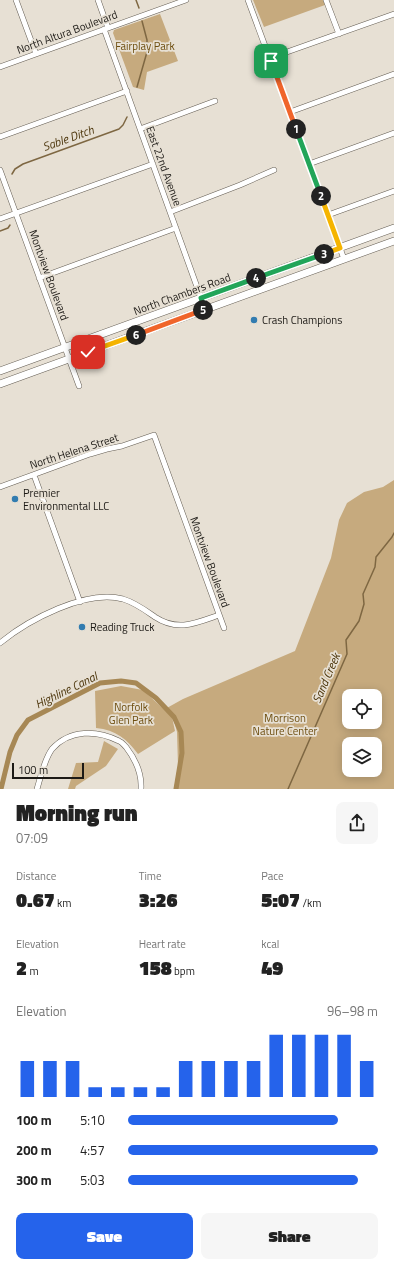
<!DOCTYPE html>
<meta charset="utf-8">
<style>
:root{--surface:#fff;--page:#f6f6f6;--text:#222;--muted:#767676;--accent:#2563eb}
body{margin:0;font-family:"Titillium Web",sans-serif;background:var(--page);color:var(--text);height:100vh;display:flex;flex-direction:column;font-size:15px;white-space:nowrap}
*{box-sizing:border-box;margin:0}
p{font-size:13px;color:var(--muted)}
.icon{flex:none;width:22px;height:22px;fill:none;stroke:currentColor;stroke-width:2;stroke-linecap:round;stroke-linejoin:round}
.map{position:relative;height:789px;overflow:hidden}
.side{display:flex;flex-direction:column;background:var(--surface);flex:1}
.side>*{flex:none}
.controls{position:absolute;left:342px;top:689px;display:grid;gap:8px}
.controls a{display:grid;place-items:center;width:40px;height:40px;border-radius:8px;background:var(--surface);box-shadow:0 2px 10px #0003;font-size:20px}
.scale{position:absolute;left:12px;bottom:10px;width:72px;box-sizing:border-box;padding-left:4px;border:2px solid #1d1a16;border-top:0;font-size:11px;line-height:14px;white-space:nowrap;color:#1d1a16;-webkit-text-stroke:3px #e7e0d4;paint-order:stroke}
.pin{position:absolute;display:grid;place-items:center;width:34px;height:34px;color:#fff;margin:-17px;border-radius:8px;box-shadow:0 2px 6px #0006}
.km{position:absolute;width:20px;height:20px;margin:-10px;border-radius:50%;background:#222;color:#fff;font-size:11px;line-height:20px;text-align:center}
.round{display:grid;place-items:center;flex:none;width:42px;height:42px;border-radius:8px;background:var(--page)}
.head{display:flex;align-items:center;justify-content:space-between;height:68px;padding:0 16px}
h1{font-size:22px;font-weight:800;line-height:30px}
.metrics{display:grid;grid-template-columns:repeat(3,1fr);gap:6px;height:68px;padding:4px 16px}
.metrics div{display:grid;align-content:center}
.metrics b{font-size:20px;font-weight:800}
.metrics small{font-size:11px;font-weight:400}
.metrics p{font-size:11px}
.chart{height:112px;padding:8px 16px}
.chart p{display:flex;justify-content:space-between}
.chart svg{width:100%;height:72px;margin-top:4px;stroke:var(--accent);stroke-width:6}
.cta{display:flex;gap:8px;margin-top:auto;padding:8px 16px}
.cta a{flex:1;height:46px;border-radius:8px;background:var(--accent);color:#fff;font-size:16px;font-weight:800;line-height:46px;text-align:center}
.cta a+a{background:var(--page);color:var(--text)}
ul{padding:0 16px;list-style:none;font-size:13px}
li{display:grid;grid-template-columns:64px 48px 1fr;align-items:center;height:30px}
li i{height:10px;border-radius:5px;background:var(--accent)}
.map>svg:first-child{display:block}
</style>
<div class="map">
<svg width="394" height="789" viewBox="0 0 394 789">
<rect width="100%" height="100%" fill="#e7e0d4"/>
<path fill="#c6aa7e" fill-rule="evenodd" d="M253,0H323L325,5L264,27Z
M160,14L178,61L147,72L144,90L133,87L113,33L114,30Z
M394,480V789H174L178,766L177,732L173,717L165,709L183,699L295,651L331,558L339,520L347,503L364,492L383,487ZM349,696H375V722H349ZM349,744H375V770H349Z
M121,686L143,690L172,717L175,731L138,754C127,739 116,730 96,728L95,691Z
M104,741L118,749L106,766L76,786L75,789H68L76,763L98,762Z"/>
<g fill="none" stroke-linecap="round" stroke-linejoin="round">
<path stroke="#7e6742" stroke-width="1.5" d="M136,0L139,8
M137,87L147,52V40L142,21
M12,174L15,169L23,164L119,129L123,125L127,117
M0,231L8,228L10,225
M288,789L347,654L346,640L359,621L364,604L363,594L375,567L376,557L392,537L394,533"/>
<path stroke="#a78855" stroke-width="5" d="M1,789L10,752L17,735L28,720L100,683L121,681L136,683L156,698L174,717L181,732L182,753L176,789"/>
<g stroke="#645d53" stroke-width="6">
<path id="minor" d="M16,0L36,54
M98,0L108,28
M248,0L344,259
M326,0L339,34
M104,29L205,309
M270,58L394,14
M0,67L186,0
M290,112L394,74
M140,129L215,101
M0,137L127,91
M309,164L394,133
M0,170L79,386
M170,212L240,185L274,170
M328,215L394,191
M0,219L153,164
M39,278L176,228
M34,475L80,602
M0,487L90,454L107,449L122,446L154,435L224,628
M0,643C28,620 86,589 123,599C136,603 145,610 155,617C178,632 196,623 219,615
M37,789C41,776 44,760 52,749C70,729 97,730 119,741C122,742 124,745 126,747C136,760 142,773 141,789"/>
</g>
<g stroke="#645d53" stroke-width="8">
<path id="secondary" d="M0,371L394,228
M0,384L394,241"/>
</g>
<use href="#minor" stroke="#fff" stroke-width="5"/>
<use href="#secondary" stroke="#fff" stroke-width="7"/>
</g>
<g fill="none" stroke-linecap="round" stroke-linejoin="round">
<g stroke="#fff" stroke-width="8">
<path id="split-1" d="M271,61L296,129"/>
</g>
<g stroke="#fff" stroke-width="8">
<path id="split-2" d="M296,129L321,196"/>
</g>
<g stroke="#fff" stroke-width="8">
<path id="split-3" d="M321,196L340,248L324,254"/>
</g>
<g stroke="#fff" stroke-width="8">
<path id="split-4" d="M256,278L324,254"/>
</g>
<g stroke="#fff" stroke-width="8">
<path id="split-5" d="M203,310L205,309L201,298L256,278"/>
</g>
<g stroke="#fff" stroke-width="8">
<path id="split-6" d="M136,335L203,310"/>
</g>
<g stroke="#fff" stroke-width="8">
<path id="split-7" d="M88,352L136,335"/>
</g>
<use href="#split-1" stroke="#f0652b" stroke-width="5"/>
<use href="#split-2" stroke="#22a559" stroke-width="5"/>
<use href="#split-3" stroke="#f5b400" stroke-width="5"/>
<use href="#split-4" stroke="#22a559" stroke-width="5"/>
<use href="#split-5" stroke="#22a559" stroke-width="5"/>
<use href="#split-6" stroke="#f0652b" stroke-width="5"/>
<use href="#split-7" stroke="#f5b400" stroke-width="5"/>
</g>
<g fill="#327cb0" stroke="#e7e0d4" stroke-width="1.5">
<circle cx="254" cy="320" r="4"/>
<circle cx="15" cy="499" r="4"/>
<circle cx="82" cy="627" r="4"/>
</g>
<g text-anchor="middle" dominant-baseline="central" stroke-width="3.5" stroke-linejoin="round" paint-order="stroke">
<g font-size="11" fill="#1d1a16" stroke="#e7e0d4">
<text transform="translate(67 32) rotate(-20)">North Altura Boulevard</text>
<text transform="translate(164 166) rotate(70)">East 22nd Avenue</text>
<text transform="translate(49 275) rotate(70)">Montview Boulevard</text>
<text transform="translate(182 294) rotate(-20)">North Chambers Road</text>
<text transform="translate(74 451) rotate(-18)">North Helena Street</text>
<text transform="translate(210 562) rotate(70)">Montview Boulevard</text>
</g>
<g font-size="11" fill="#6d4d0e" stroke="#e7e0d4">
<text x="145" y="46">Fairplay Park</text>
<text x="131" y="707">Norfolk<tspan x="131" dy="13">Glen Park</tspan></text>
<text x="285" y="718">Morrison<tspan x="285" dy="13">Nature Center</tspan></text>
</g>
<g font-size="11" fill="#1d1a16" stroke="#e7e0d4" text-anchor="start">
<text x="262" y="320">Crash Champions</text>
<text x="23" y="493">Premier<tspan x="23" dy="13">Environmental LLC</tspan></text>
<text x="90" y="627">Reading Truck</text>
</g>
<g font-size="12" font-style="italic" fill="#4c350b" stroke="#e7e0d4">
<text transform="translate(68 138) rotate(-20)">Sable Ditch</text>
<text transform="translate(326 678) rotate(-67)">Sand Creek</text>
<text transform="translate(66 690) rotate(-26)">Highline Canal</text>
</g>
</g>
</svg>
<div class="controls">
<a><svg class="icon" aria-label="locate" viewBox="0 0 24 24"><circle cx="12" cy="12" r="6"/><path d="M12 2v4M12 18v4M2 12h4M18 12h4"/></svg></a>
<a><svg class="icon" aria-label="layers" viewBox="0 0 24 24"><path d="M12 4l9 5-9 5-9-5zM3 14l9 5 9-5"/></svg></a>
</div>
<div class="scale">100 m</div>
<div class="pin" style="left:271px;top:61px;background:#1e9e55"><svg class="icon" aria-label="arrive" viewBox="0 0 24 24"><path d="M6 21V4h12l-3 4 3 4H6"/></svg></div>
<div class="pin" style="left:88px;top:352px;background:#d93025"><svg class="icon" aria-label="check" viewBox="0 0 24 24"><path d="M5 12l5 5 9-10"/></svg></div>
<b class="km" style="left:296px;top:129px">1</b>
<b class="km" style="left:321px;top:196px">2</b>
<b class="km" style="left:324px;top:254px">3</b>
<b class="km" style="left:256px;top:278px">4</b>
<b class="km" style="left:203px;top:310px">5</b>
<b class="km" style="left:136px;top:335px">6</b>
</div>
<section class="side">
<div class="head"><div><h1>Morning run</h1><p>07:09</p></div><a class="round"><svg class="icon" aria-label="share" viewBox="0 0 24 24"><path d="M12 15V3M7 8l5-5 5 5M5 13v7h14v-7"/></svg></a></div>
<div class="metrics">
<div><p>Distance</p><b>0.67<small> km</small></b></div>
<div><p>Time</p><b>3:26</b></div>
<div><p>Pace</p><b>5:07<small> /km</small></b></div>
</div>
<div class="metrics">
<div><p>Elevation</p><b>2<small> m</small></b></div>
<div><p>Heart rate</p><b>158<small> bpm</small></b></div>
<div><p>kcal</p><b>49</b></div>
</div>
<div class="chart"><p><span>Elevation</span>96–98 m</p>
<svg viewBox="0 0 160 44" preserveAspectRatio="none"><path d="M5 44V22M15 44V22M25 44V22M35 44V38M45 44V38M55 44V38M65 44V38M75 44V22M85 44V22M95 44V22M105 44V22M115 44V6M125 44V6M135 44V6M145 44V6M155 44V22"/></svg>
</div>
<ul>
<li><b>100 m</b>5:10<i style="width:84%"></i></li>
<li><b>200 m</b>4:57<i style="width:100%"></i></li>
<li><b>300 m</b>5:03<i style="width:92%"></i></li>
</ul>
<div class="cta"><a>Save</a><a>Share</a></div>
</section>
